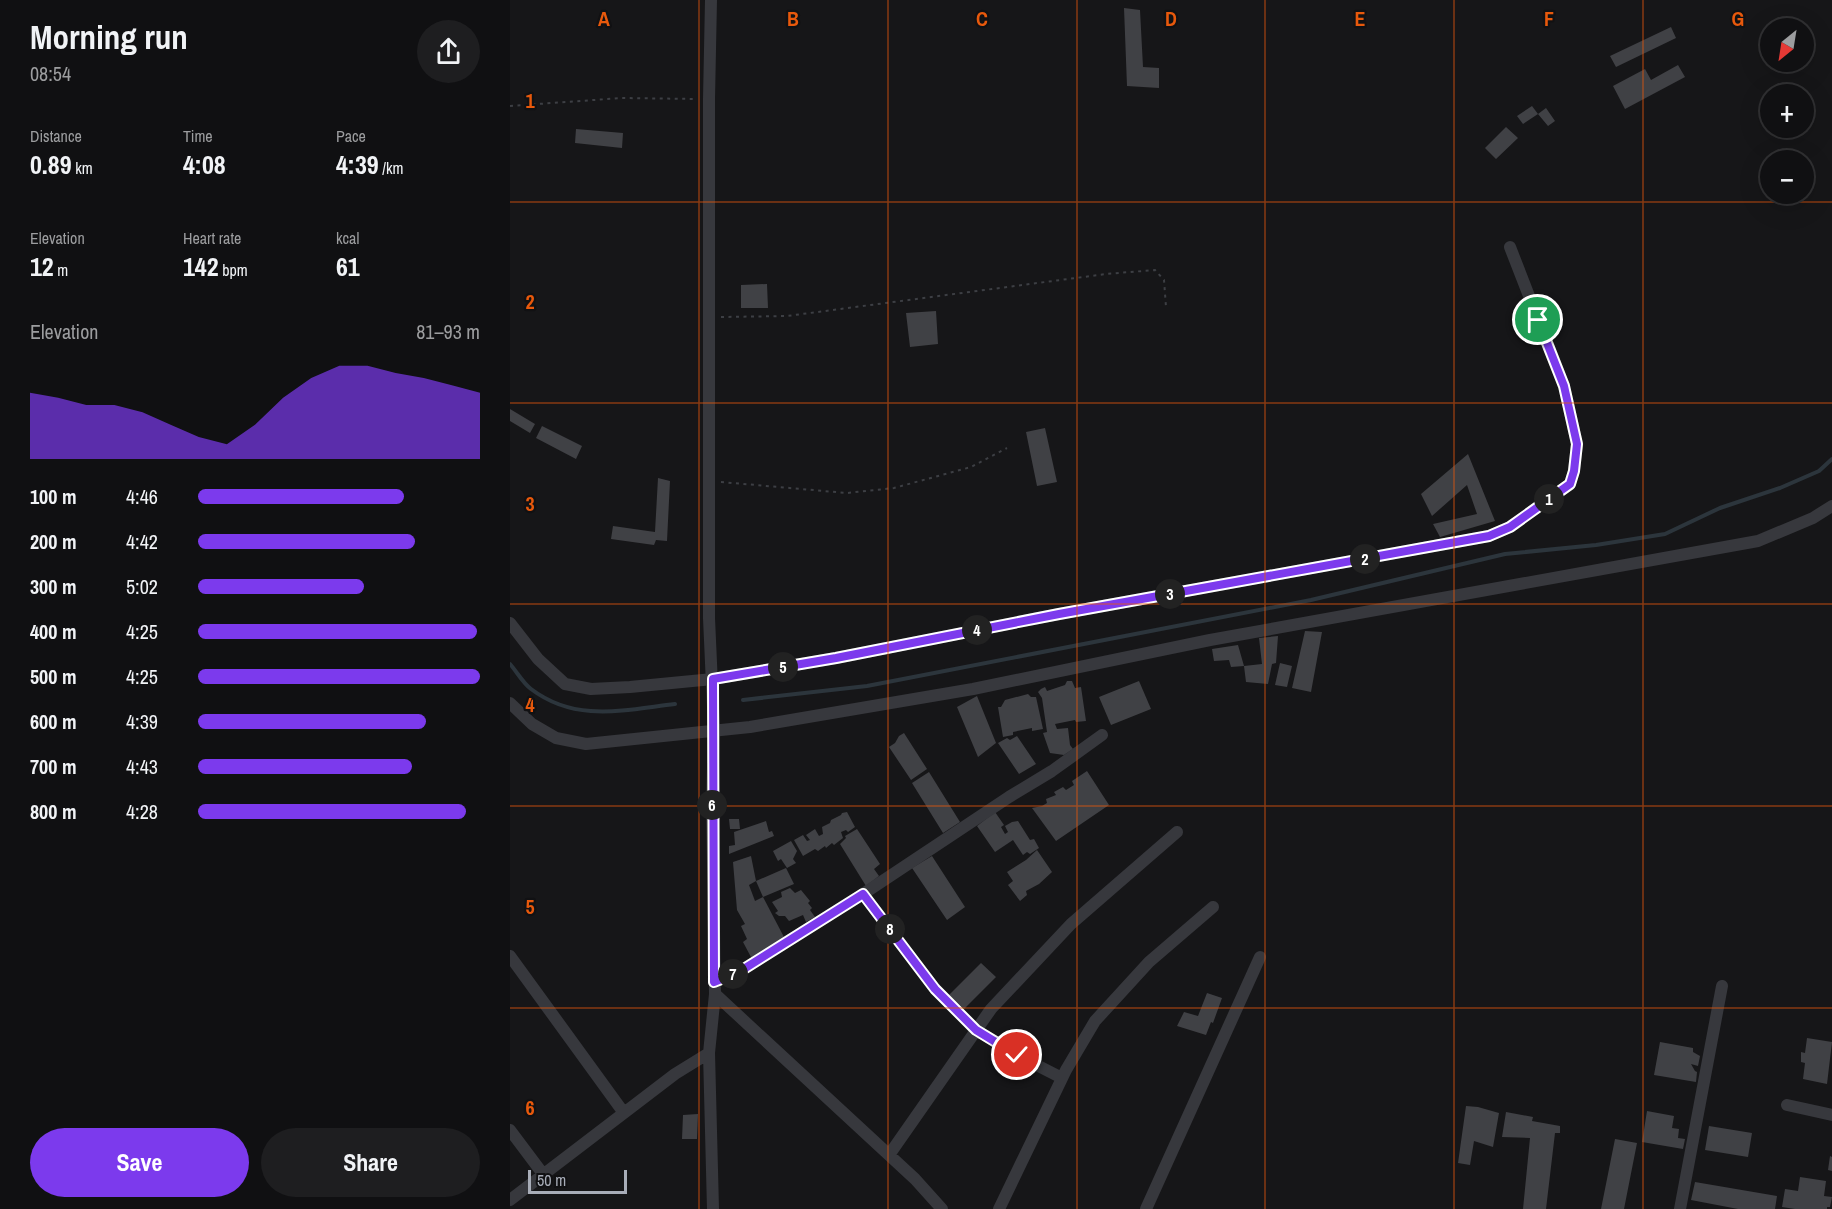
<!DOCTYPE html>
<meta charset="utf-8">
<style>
:root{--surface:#101012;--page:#1e1e20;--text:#f1f3f6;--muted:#9c9d9f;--line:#303032;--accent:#7c3aed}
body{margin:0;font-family:"Archivo Narrow",sans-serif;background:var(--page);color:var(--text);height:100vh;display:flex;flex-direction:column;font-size:22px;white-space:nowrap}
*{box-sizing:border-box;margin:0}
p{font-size:20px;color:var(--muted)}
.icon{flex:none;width:33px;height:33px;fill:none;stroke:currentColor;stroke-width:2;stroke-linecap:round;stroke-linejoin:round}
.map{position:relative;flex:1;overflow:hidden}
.side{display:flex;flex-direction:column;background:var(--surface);width:510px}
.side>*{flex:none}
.needle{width:39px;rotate:210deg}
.fabs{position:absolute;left:1250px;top:18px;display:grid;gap:12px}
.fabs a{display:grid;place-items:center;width:54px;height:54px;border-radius:50%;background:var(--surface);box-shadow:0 6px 24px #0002,0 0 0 2px var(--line);font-size:30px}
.scale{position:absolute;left:18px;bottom:15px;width:99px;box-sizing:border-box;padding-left:6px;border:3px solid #a8adb8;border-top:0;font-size:16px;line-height:21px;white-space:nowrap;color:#a8adb8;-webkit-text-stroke:4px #111113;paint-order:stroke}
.pin{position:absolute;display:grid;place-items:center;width:51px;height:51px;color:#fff;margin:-26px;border:3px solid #fff;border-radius:50%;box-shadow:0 2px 6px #0007}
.km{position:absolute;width:30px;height:30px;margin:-15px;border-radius:50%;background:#222;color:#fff;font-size:16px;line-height:30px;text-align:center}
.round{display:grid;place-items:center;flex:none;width:63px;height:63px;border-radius:32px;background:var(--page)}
.overview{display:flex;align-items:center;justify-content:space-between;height:102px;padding:0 30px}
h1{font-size:33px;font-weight:700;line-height:45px}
.metrics{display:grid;grid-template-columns:repeat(3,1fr);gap:9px;height:102px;padding:6px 30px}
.metrics div{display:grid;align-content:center}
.metrics b{font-size:26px;font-weight:700}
.metrics small{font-size:16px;font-weight:400}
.metrics p{font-size:16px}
.chart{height:168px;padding:12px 30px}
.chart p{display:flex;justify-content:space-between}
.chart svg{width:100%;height:108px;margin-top:6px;fill:var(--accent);opacity:.7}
.cta{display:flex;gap:12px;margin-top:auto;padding:12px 30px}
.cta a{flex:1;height:69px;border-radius:36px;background:var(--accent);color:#fff;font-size:24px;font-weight:700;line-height:69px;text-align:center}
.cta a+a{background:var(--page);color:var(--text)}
ul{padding:0 30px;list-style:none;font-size:20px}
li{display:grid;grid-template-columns:96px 72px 1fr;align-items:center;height:45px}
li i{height:15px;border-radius:8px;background:var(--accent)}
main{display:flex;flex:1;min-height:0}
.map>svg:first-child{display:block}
</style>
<main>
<section class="side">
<div class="overview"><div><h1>Morning run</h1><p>08:54</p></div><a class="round"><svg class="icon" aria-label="share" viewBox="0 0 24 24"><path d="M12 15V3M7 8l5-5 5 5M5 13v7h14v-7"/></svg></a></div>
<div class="metrics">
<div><p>Distance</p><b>0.89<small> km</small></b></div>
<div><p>Time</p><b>4:08</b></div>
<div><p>Pace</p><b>4:39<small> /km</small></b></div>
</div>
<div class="metrics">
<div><p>Elevation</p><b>12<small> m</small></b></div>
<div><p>Heart rate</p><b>142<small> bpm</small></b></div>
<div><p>kcal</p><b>61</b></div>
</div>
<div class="chart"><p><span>Elevation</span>81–93 m</p>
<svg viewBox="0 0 160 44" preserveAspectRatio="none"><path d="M0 44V17L10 19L20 22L30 22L40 25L50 30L60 35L70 38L80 30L90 19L100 11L110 6L120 6L130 9L140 11L150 14L160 17V44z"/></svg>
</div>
<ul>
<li><b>100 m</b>4:46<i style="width:73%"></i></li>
<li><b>200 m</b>4:42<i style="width:77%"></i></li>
<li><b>300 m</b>5:02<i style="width:59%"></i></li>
<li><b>400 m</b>4:25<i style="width:99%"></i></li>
<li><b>500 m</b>4:25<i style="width:100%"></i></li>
<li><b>600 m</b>4:39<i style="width:81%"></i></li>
<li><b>700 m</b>4:43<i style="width:76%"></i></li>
<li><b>800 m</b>4:28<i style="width:95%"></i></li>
</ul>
<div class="cta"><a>Save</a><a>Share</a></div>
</section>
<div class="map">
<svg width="1322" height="1209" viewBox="0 0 1322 1209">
<rect width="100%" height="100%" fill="#161618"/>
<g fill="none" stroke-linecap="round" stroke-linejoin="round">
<path stroke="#2c353c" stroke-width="4" d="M0,664C7,672 13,683 21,689C66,723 114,710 165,704
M233,700L357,686L801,600L995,554L1086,545L1155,534L1210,508L1270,488L1309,471L1322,459"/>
</g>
<path fill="#404145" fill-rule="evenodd" d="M614,8L630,10L633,67L649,68V88L617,86Z
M1161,27L1166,38L1106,67L1100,56Z
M1168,65L1175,77L1115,109L1103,86L1135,69L1141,80Z
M1022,106L1028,114L1013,124L1007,116Z
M1036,108L1045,121L1038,126L1028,114Z
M996,127L1008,138L986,159L975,148Z
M66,129L113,133L112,148L65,143Z
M257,284L258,308H231V285Z
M426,311L428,344L400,347L396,313Z
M0,409L25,424L20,433L0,421Z
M32,426L72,446L66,459L26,438Z
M535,428L547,482L527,486L516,432Z
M958,454L985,521L930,537L923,524L967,514L957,485L922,516L911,494Z
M148,478L160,481L157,541L146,540L144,545L101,539L103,526L145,532Z
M795,631L812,632L801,692L782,688Z
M768,636L766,663L762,664L758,684L736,682L734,666L752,664L749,638Z
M728,645L734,666L721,667L719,660L704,661L702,649Z
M770,663L782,666L777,687L765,685Z
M557,681H562L565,688L571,687L576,721L566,722L565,720L545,724L547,729L558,728L560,745L563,749L554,755L540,753L533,733L537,732L532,698L528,692L531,689L535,687L537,691L555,685Z
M629,681L641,709L601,725L589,697Z
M518,694L521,697H526L533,729L522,731V728L503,732V735L493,737L488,707H491L495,700Z
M467,696L486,743L468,757L447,707Z
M394,733L417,769L401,780L379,747L385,743L389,736Z
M507,736L526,764L509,774L488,743L497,738L500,740Z
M577,771L599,805L546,841L522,808L532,806L537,803L536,799L546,795L544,792L553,787L556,790L564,785L562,781Z
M419,772L450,822L433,833L402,783Z
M337,812L345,827L338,832L336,830L331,832L333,838L324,845L322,843L316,848L315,846L308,851L305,849L293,856L284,840L293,835L297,841L300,840L296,835L305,829L309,836L313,834L312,827L320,823L321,820L331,815L332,813Z
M485,812L494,825L491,827L495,834L498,832L495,826L502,822L508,821L520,840L524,839L529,848L520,854L517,852L513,855L503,840L485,852L467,826Z
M219,819H229L230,829H220Z
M256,821L259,832L262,831L264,836L219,854V846L225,845L224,832Z
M347,829L370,864L364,869L369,876L356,886L330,844L336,838L335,836Z
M281,841L287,851L283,859L286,863L277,868L271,859L268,861L263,851Z
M527,850L542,872L529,884L516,891L517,895L510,901L498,885L503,881L497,872L516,860Z
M241,856L246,881L276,868L284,884L253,897L275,939L242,959L233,942L237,939L231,926L235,924L227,910L223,862ZM246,881L253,897L245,901L239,885Z
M422,856L455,907L437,920L402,868Z
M280,888L285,893L291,890L300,901L298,903L302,908L300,910L305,917L296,922L293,915L279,921L275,916H269L265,913L268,911L262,902L272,897L271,892Z
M471,963L486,977L454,1009L439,995Z
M697,993L712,998L703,1023L701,1022L696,1035L667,1026L674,1012L688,1016Z
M1297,1038L1322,1042L1317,1084L1293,1079L1295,1063L1291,1062V1052L1295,1053Z
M1150,1042L1183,1048V1052L1190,1056L1188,1066L1181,1064L1185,1071L1187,1072L1186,1082L1144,1075Z
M956,1106L968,1107L989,1113L983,1147L964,1141L960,1165L948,1163Z
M1137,1111L1164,1116L1162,1128L1169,1129L1168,1138L1175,1139L1173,1149L1132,1142Z
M996,1112L1023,1117L1022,1121L1050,1126V1133H1045L1036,1209H1013L1020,1138L992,1137Z
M188,1114L187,1139H172L173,1115Z
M1199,1126L1242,1133L1238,1157L1195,1150Z
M1105,1139L1127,1143L1114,1209H1091Z
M1320,1156L1322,1157V1171L1318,1170Z
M1290,1177L1316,1181L1314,1196L1322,1197L1320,1207H1317V1209H1285L1272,1207L1275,1189L1288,1191Z
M1185,1182L1267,1196L1265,1209H1228L1181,1200Z"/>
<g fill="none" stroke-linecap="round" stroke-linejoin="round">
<path stroke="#3d3f44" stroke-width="2" stroke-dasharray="3 4.5" stroke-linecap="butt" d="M0,106L112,98L187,99
M211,317L277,316L596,274L645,270L654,280L656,307
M211,482L337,493L384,488L461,467L497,448"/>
<path stroke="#37383d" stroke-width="12" d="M201,0L199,99V618L204,730L202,803L205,994L199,1053L203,1209
M0,623L28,659L55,684L81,689L120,687L203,679L326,658L549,614L979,536L1000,527L1060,484L1064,471L1067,444L1054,386L1000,247
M0,703L22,724L46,738L76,744L240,727L463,689L700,640L1248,541L1303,518L1322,506
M353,894L425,989L466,1030L507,1055L552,1078
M0,956L114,1113
M204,982L229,972L353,894L499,797L542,771L592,735
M205,994L405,1179L432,1209
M1277,1105L1322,1115
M0,1130L33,1174
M379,1155L481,1009L561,924L667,832
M0,1200L165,1074L199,1053
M489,1209L556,1070L585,1021L639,962L703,907
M636,1209L750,957
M1170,1209L1212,986"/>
</g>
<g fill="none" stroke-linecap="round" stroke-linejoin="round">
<g stroke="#fff" stroke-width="12">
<path id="route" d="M507,1055L466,1030L425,989L353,894L229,972L204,982L203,679L326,658L549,614L979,536L1000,527L1060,484L1064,471L1067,444L1054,386L1028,320"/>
</g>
<use href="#route" stroke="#7c3aed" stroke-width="8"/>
</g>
<path fill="none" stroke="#e8590c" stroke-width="1.5" stroke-opacity="0.55" d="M189,0V1209M378,0V1209M567,0V1209M755,0V1209M944,0V1209M1133,0V1209M0,202H1322M0,403H1322M0,604H1322M0,806H1322M0,1008H1322"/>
<g font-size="20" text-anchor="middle" font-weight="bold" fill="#e8590c" stroke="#111113" stroke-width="4.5" stroke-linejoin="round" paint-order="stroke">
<text x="94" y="26">A</text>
<text x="283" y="26">B</text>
<text x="472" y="26">C</text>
<text x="661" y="26">D</text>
<text x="850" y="26">E</text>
<text x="1039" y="26">F</text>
<text x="1228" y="26">G</text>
<text x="20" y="108">1</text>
<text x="20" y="309">2</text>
<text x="20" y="511">3</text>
<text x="20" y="712">4</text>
<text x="20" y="914">5</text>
<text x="20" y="1115">6</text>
</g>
</svg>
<div class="fabs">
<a><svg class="needle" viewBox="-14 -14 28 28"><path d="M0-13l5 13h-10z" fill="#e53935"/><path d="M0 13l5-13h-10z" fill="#9c9d9f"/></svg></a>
<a>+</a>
<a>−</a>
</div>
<div class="scale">50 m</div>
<div class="pin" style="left:1028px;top:320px;background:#1e9e55"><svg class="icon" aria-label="arrive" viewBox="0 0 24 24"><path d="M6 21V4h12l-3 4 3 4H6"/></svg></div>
<div class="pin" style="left:507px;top:1055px;background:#d93025"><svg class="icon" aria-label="check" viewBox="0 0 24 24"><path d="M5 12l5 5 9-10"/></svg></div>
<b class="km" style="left:1039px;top:499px">1</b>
<b class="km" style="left:855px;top:559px">2</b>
<b class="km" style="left:660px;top:594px">3</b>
<b class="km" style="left:467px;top:630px">4</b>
<b class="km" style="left:273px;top:667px">5</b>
<b class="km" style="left:202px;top:805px">6</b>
<b class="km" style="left:223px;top:974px">7</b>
<b class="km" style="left:380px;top:929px">8</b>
</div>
</main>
